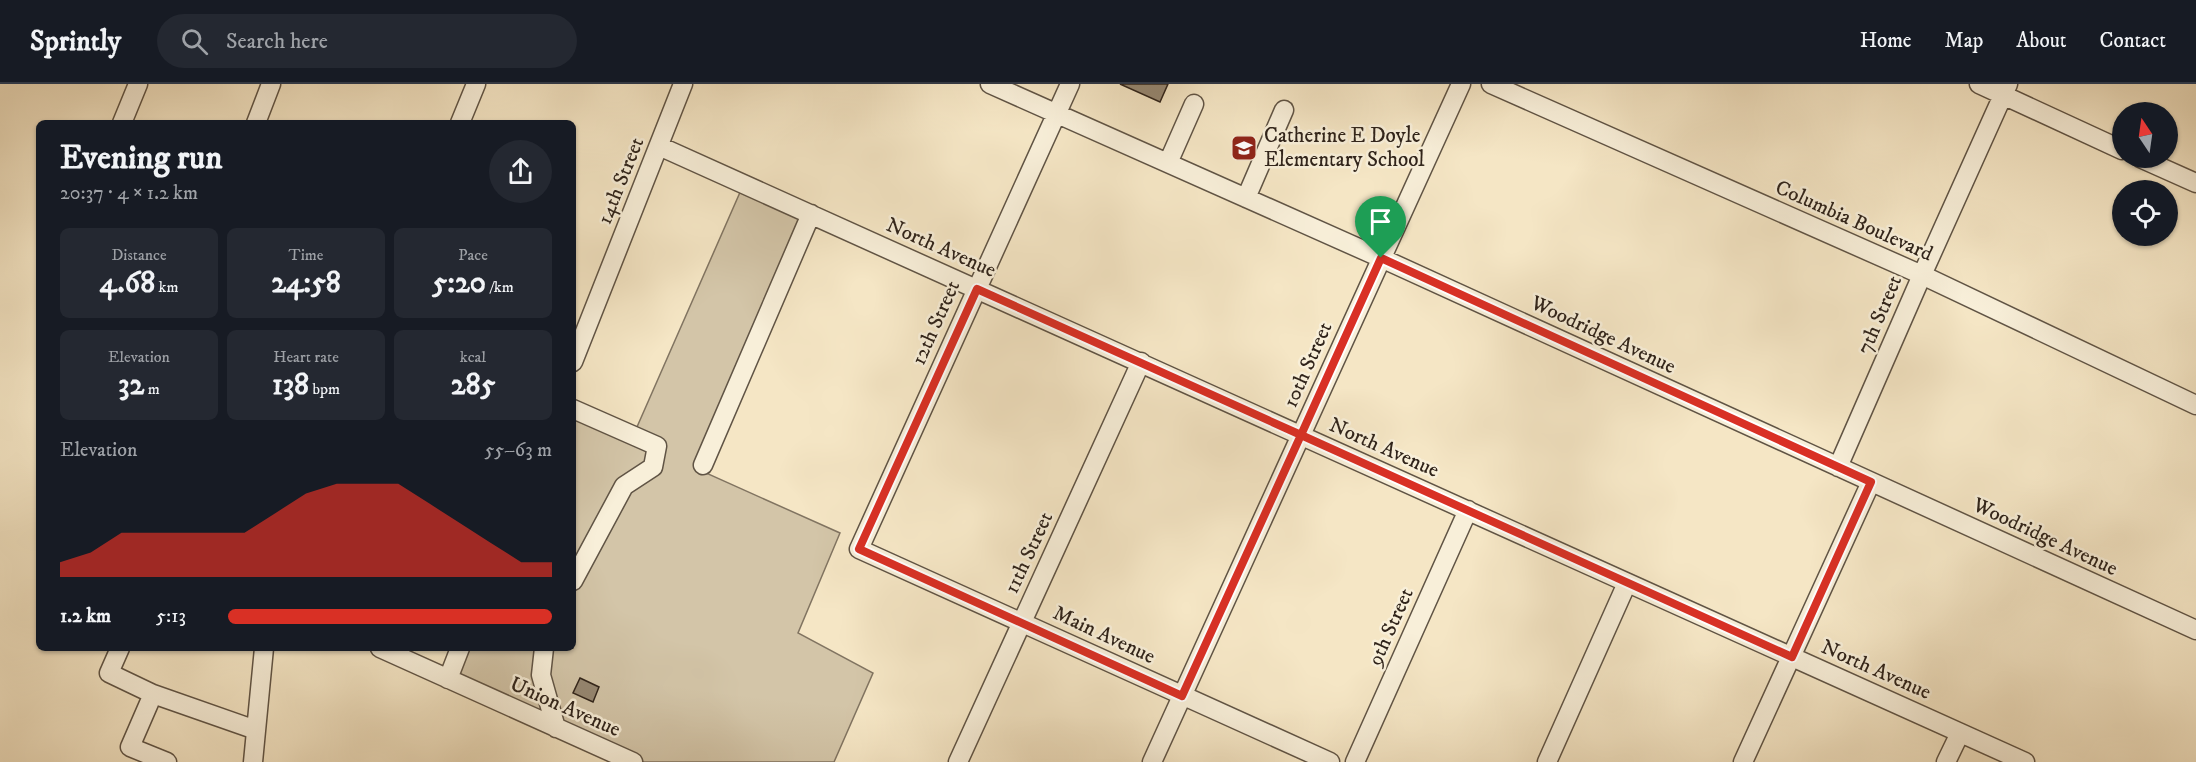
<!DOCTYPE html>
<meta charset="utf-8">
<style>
:root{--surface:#171b24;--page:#242831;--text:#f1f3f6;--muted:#9ea1a6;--line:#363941;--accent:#d93025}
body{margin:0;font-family:"IM FELL DW Pica",serif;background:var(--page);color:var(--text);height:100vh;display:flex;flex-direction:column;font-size:22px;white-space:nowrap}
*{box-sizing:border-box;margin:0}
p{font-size:20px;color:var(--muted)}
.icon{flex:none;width:33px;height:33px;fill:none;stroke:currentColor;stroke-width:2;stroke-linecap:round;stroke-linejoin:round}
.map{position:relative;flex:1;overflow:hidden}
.drawer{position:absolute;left:36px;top:36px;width:540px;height:531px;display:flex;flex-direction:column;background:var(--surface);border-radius:9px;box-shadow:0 2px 4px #0004}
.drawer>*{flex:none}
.needle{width:39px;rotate:347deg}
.buttons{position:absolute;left:2112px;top:18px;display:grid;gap:12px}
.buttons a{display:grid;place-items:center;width:66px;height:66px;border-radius:50%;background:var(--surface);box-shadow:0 2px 4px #0004;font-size:30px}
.pin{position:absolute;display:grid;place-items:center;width:51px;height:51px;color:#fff;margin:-62px -26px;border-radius:50% 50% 50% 0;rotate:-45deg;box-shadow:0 0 6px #0007}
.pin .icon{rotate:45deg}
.round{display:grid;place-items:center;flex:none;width:63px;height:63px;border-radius:32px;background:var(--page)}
.summary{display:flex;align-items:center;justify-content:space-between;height:102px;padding:0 24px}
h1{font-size:33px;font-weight:700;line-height:45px}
.stats{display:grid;grid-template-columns:repeat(3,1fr);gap:9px;height:102px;padding:6px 24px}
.stats div{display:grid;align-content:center;border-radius:9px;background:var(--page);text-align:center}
.stats b{font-size:30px;font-weight:700}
.stats small{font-size:16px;font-weight:400}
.stats p{font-size:16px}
.chart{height:168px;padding:12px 24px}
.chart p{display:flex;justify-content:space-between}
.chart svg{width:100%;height:108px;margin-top:6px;fill:var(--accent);opacity:.7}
ul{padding:0 24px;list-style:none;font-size:20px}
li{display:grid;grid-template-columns:96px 72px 1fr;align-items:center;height:45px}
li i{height:15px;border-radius:8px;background:var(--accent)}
header{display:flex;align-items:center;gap:36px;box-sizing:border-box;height:84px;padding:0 30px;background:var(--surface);border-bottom:2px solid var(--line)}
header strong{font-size:28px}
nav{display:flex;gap:33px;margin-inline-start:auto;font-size:21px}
.search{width:420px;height:54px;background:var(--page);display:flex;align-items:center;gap:15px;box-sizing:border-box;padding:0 21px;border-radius:33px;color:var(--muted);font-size:22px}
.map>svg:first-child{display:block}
</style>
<header>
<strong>Sprintly</strong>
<div class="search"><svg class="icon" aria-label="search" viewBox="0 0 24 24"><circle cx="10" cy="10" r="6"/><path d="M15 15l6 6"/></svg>Search here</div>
<nav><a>Home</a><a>Map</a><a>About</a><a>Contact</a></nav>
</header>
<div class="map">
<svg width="2196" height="678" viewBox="0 0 2196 678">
<rect width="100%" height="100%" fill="#f5e6c5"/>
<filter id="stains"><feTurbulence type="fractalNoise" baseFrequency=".00333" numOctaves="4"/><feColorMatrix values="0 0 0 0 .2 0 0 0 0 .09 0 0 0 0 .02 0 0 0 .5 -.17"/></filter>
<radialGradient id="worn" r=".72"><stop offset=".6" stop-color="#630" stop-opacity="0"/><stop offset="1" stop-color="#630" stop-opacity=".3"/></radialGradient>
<path fill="#d3c5a8" stroke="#817461" stroke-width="1.5" d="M745,97L816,128L697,385L840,449L798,549L873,589L834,678H644L445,587L454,564H573V321L633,352Z"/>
<path fill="#968873" stroke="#2f231a" stroke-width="1.5" d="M1120,0H1168L1160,18Z
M580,594L599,603L593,618L573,609Z"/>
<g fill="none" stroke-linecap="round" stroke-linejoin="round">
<g stroke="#605445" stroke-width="21">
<path id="minor" d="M990,0L1381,174L2196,546
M1070,0L859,465L1330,678
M1491,0L1922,191L2196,321
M1979,0L2122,66
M122,39L138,0
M256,39L271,0
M460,39L476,0
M659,62L2025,678
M2140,74L2196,99
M1168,79L1194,20
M1246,114L1284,26
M573,278L683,0
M573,325L657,362L653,383L624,402L573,497
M703,381L811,130
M1838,383L1922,191L2008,0
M120,564L109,589L153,610
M380,564L633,678
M544,564L541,591L556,644
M448,595L460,564
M167,678L130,663L153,610L256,646
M253,678L264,564
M958,678L1141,278
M1152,678L1461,0
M1355,678L1468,426
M1547,678L1627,499
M1743,678L1871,398
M1946,678L1960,649"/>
</g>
<use href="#minor" stroke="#f8efd9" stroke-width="18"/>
</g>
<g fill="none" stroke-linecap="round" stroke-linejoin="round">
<g stroke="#fff" stroke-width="12">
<path id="route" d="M1381,174L1301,351L977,205L859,465L1182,612L1301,351L1792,573L1871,398L1381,174"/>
</g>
<use href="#route" stroke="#d93025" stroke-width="8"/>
</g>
<defs>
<g id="school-square" transform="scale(1.35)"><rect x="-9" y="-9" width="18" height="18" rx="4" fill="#8f2418" stroke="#f8efd9"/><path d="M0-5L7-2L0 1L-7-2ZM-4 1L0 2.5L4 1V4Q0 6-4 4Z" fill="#fff"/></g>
</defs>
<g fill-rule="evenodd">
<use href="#school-square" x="1244" y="64"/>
</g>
<g text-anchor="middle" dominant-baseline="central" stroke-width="5" stroke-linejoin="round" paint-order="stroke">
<g font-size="21" fill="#2f231a" stroke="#f8efd9" text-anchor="start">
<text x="1264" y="52">Catherine E Doyle<tspan x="1264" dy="24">Elementary School</tspan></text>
</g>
<g font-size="21" fill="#2f231a" stroke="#f8efd9">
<text transform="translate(621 97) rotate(-68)">14th Street</text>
<text transform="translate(1854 137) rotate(24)">Columbia Boulevard</text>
<text transform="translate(941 164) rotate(24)">North Avenue</text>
<text transform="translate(1880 231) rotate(-67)">7th Street</text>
<text transform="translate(936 239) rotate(-66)">12th Street</text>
<text transform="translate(1603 251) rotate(25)">Woodridge Avenue</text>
<text transform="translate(1308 281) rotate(-66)">10th Street</text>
<text transform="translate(1384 364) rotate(24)">North Avenue</text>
<text transform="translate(2045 453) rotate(25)">Woodridge Avenue</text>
<text transform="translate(1029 469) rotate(-65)">11th Street</text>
<text transform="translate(1391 543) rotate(-66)">9th Street</text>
<text transform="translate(1104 551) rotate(25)">Main Avenue</text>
<text transform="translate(1876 586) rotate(24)">North Avenue</text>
<text transform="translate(565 623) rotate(24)">Union Avenue</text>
</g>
</g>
<rect width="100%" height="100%" filter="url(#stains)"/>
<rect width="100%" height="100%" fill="url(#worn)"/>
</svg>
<div class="buttons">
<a><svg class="needle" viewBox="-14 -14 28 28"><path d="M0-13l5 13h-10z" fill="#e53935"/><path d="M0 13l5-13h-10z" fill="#9ea1a6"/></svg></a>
<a><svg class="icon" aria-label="locate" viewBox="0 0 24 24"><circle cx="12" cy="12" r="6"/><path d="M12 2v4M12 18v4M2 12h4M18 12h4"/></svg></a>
</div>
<div class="pin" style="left:1381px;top:174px;background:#1e9e55"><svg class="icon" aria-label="arrive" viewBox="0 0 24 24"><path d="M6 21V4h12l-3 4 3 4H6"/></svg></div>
<section class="drawer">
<div class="summary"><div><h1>Evening run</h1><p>20:37 · 4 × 1.2 km</p></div><a class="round"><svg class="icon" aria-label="share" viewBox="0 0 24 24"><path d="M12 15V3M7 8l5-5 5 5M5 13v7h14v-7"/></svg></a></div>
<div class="stats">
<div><p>Distance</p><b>4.68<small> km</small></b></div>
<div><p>Time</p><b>24:58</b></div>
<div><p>Pace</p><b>5:20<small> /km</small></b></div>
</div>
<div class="stats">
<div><p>Elevation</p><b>32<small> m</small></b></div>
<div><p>Heart rate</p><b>138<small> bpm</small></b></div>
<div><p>kcal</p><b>285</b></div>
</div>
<div class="chart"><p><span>Elevation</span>55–63 m</p>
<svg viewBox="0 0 160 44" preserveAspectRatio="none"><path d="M0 44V38L10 34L20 26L30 26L40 26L50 26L60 26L70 18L80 10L90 6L100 6L110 6L120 14L130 22L140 30L150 38L160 38V44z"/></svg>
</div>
<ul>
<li><b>1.2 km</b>5:13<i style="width:100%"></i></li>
</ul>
</section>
</div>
